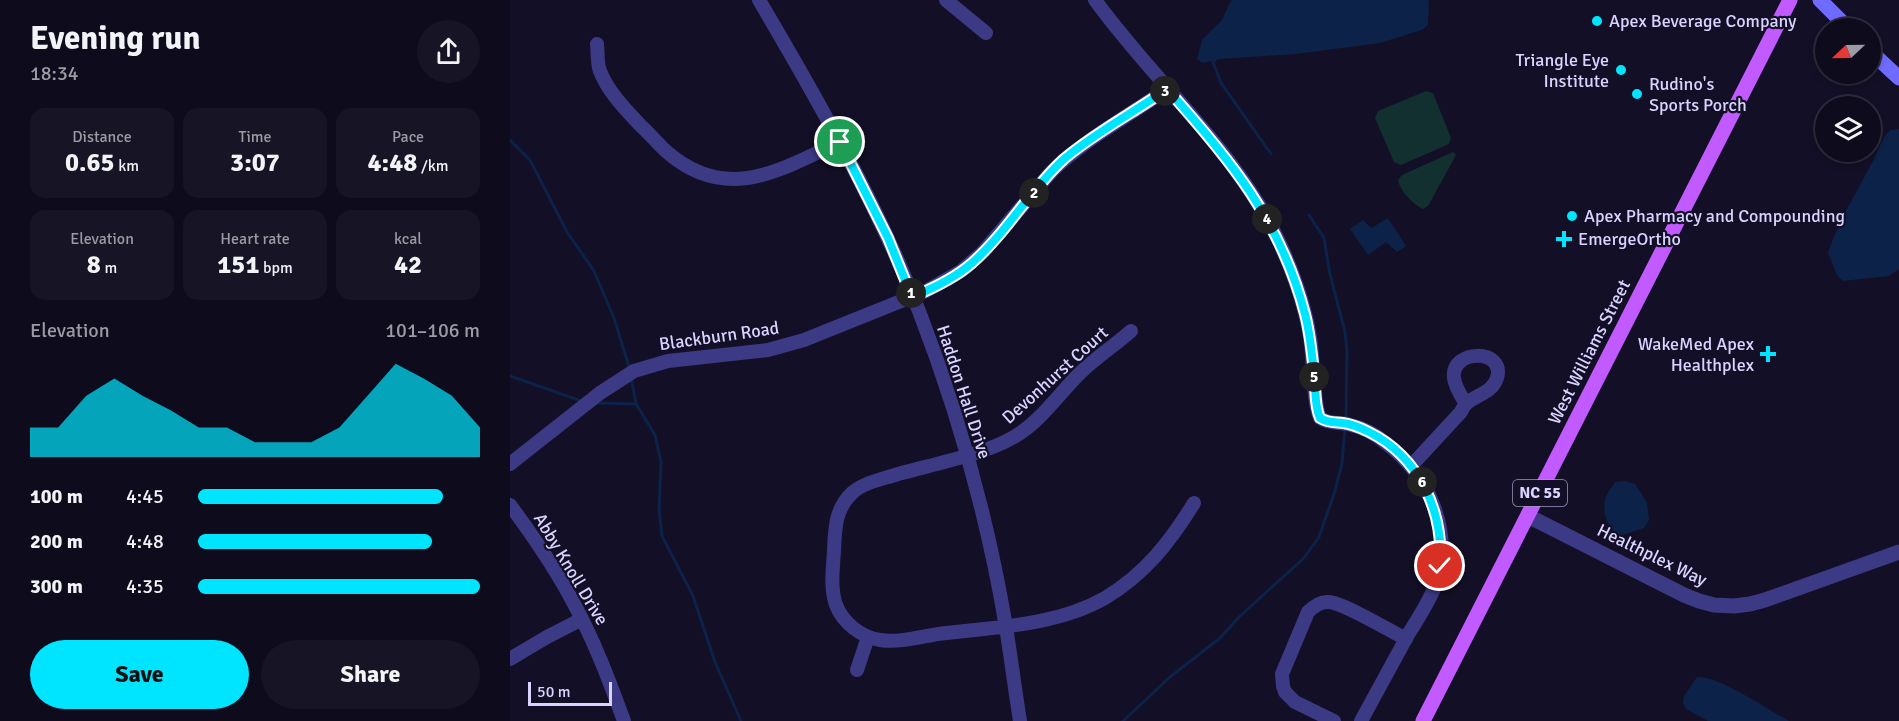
<!DOCTYPE html>
<meta charset="utf-8">
<style>
:root{--surface:#0e0b1c;--page:#171425;--text:#f1f3f6;--muted:#9b9ba3;--line:#2e2b3b;--accent:#00e5ff}
body{margin:0;font-family:Signika,sans-serif;background:var(--page);color:var(--text);height:100vh;display:flex;flex-direction:column;font-size:22px;white-space:nowrap}
*{box-sizing:border-box;margin:0}
p{font-size:20px;color:var(--muted)}
.icon{flex:none;width:33px;height:33px;fill:none;stroke:currentColor;stroke-width:2;stroke-linecap:round;stroke-linejoin:round}
.map{position:relative;flex:1;overflow:hidden}
.sheet{display:flex;flex-direction:column;background:var(--surface);width:510px}
.sheet>*{flex:none}
.needle{width:39px;rotate:248deg}
.controls{position:absolute;left:1305px;top:18px;display:grid;gap:12px}
.controls a{display:grid;place-items:center;width:66px;height:66px;border-radius:50%;background:var(--surface);box-shadow:0 3px 9px #0003,0 0 0 2px var(--line);font-size:30px}
.scale{position:absolute;left:18px;bottom:15px;width:84px;box-sizing:border-box;padding-left:6px;border:3px solid #d9d4ff;border-top:0;font-size:16px;line-height:21px;white-space:nowrap;color:#d9d4ff;-webkit-text-stroke:4px #130f26;paint-order:stroke}
.pin{position:absolute;display:grid;place-items:center;width:51px;height:51px;color:#fff;margin:-26px;border:3px solid #fff;border-radius:50%;box-shadow:0 2px 6px #0007}
.km{position:absolute;width:30px;height:30px;margin:-15px;border-radius:50%;background:#222;color:#fff;font-size:16px;line-height:30px;text-align:center}
.round{display:grid;place-items:center;flex:none;width:63px;height:63px;border-radius:32px;background:var(--page)}
.overview{display:flex;align-items:center;justify-content:space-between;height:102px;padding:0 30px}
h1{font-size:33px;font-weight:800;line-height:45px}
.metrics{display:grid;grid-template-columns:repeat(3,1fr);gap:9px;height:102px;padding:6px 30px}
.metrics div{display:grid;align-content:center;border-radius:15px;background:var(--page);text-align:center}
.metrics b{font-size:26px;font-weight:800}
.metrics small{font-size:16px;font-weight:400}
.metrics p{font-size:16px}
.chart{height:168px;padding:12px 30px}
.chart p{display:flex;justify-content:space-between}
.chart svg{width:100%;height:108px;margin-top:6px;fill:var(--accent);opacity:.7}
.cta{display:flex;gap:12px;margin-top:auto;padding:12px 30px}
.cta a{flex:1;height:69px;border-radius:36px;background:var(--accent);color:#111;font-size:24px;font-weight:800;line-height:69px;text-align:center}
.cta a+a{background:var(--page);color:var(--text)}
ul{padding:0 30px;list-style:none;font-size:20px}
li{display:grid;grid-template-columns:96px 72px 1fr;align-items:center;height:45px}
li i{height:15px;border-radius:8px;background:var(--accent)}
main{display:flex;flex:1;min-height:0}
.map>svg:first-child{display:block}
</style>
<main>
<section class="sheet">
<div class="overview"><div><h1>Evening run</h1><p>18:34</p></div><a class="round"><svg class="icon" aria-label="share" viewBox="0 0 24 24"><path d="M12 15V3M7 8l5-5 5 5M5 13v7h14v-7"/></svg></a></div>
<div class="metrics">
<div><p>Distance</p><b>0.65<small> km</small></b></div>
<div><p>Time</p><b>3:07</b></div>
<div><p>Pace</p><b>4:48<small> /km</small></b></div>
</div>
<div class="metrics">
<div><p>Elevation</p><b>8<small> m</small></b></div>
<div><p>Heart rate</p><b>151<small> bpm</small></b></div>
<div><p>kcal</p><b>42</b></div>
</div>
<div class="chart"><p><span>Elevation</span>101–106 m</p>
<svg viewBox="0 0 160 44" preserveAspectRatio="none"><path d="M0 44V32L10 32L20 19L30 12L40 19L50 25L60 32L70 32L80 38L90 38L100 38L110 32L120 19L130 6L140 12L150 19L160 32V44z"/></svg>
</div>
<ul>
<li><b>100 m</b>4:45<i style="width:87%"></i></li>
<li><b>200 m</b>4:48<i style="width:83%"></i></li>
<li><b>300 m</b>4:35<i style="width:100%"></i></li>
</ul>
<div class="cta"><a>Save</a><a>Share</a></div>
</section>
<div class="map">
<svg width="1389" height="721" viewBox="0 0 1389 721">
<rect width="100%" height="100%" fill="#130f26"/>
<path fill="#12302f" d="M916,91L923,93L941,138L939,144L891,165L884,162L865,118L868,111Z
M943,152L946,155L918,206L913,209C903,204 890,191 888,180L892,175Z"/>
<path fill="#0c2248" d="M721,0H919L918,25L912,30L870,43L786,54L710,59L692,63L687,59L692,40L712,20Z
M1389,129V269L1379,276L1333,281L1327,275L1318,253C1329,219 1348,190 1364,159C1369,149 1372,138 1380,130Z
M878,218L896,246L887,252L876,242L858,255L840,229L853,220L861,228Z
M1115,481L1125,484L1137,502L1139,520L1134,528L1110,536C1098,528 1092,515 1095,500C1096,494 1102,487 1105,482Z
M1187,677C1208,675 1259,710 1279,721H1198L1176,709L1173,703L1174,696Z"/>
<g fill="none" stroke-linecap="round" stroke-linejoin="round">
<path stroke="#0c2248" stroke-width="3" d="M705,60L703,62L711,83L761,154
M0,140L20,160L57,232L84,271L104,318L120,370
M799,215L814,238L820,274L835,332L837,350L836,419
M0,376L71,401
M121,377L126,404L145,435L151,462L149,510L152,536L183,596L205,662L231,721
M86,403L126,404
M613,721L660,677L710,638L729,617L794,558L809,537L825,491L832,463L835,428"/>
<path stroke="#3d3a85" stroke-width="14" d="M249,0C308,100 366,202 409,311C448,412 478,520 496,627C501,658 505,690 510,721
M436,0L476,33
M585,0C645,83 729,153 771,246C784,275 795,306 800,337C804,360 802,399 810,418C819,424 827,422 837,424C851,427 866,434 877,444C919,476 942,529 927,581C921,599 909,617 899,633C883,662 867,692 851,721
M87,44C88,53 87,64 90,71C98,92 116,110 131,126C140,134 148,144 157,152C217,204 270,170 330,142
M621,331C604,346 585,358 569,374C548,395 530,422 504,437C473,455 424,464 388,474C373,479 354,482 342,493C325,509 325,529 324,551C323,568 320,588 326,605C333,623 351,637 370,640C388,643 410,637 428,634C484,627 546,626 595,598C635,574 660,542 684,503
M0,464L90,393L124,371L158,361L258,350L294,340L416,291L451,271L472,253L542,171C578,137 617,117 657,89
M901,466L950,413C952,411 953,407 955,405C964,395 982,394 987,378C996,348 940,349 944,378C945,387 951,396 956,404
M0,505C23,536 45,568 63,602C84,640 99,680 114,721
M0,659L37,637L72,619
M347,670L358,637
M824,721L785,702L775,692L773,686L772,674L798,612C804,606 811,601 819,602C834,603 880,631 896,639"/>
<path stroke="#3d3a85" stroke-width="15" d="M1018,516L1174,595L1189,601L1204,605L1224,606L1240,604L1255,600L1389,552"/>
<path stroke="#6f6bff" stroke-width="15" d="M1310,0L1338,28
M1360,51L1389,78"/>
<path stroke="#c25bff" stroke-width="15" d="M913,721L1280,0"/>
</g>
<g fill="none" stroke-linecap="round" stroke-linejoin="round">
<g stroke="#fff" stroke-width="12">
<path id="route" d="M330,142L378,238L402,297C424,288 445,278 462,263C497,232 520,190 554,159C586,132 623,113 657,89C720,159 771,221 795,314C800,333 802,353 804,373C806,388 804,405 810,418C818,423 824,422 833,423C841,424 851,428 859,432C909,457 934,511 930,566"/>
</g>
<use href="#route" stroke="#00e5ff" stroke-width="8"/>
</g>
<g fill="#00e5ff" stroke="#130f26" stroke-width="2">
<circle cx="1087" cy="21" r="6"/>
<circle cx="1111" cy="70" r="6"/>
<circle cx="1127" cy="94" r="6"/>
<circle cx="1062" cy="216" r="6"/>
<path d="M1051 230h6v6h6v6h-6v6h-6v-6h-6v-6h6z"/>
<path d="M1255 345h6v6h6v6h-6v6h-6v-6h-6v-6h6z"/>
</g>
<g text-anchor="middle" dominant-baseline="central" stroke-width="4.5" stroke-linejoin="round" paint-order="stroke">
<rect fill="#130f26" stroke="#9e99be" stroke-width="1.5" x="1003" y="480" width="54" height="26" rx="4.5"/>
<g font-size="16" font-weight="bold" fill="#d9d4ff">
<text x="1030" y="493">NC 55</text>
</g>
<g font-size="18" fill="#d9d4ff" stroke="#130f26" text-anchor="start">
<text x="1099" y="21">Apex Beverage Company</text>
<text x="1099" y="60" text-anchor="end">Triangle Eye<tspan x="1099" dy="21">Institute</tspan></text>
<text x="1139" y="84">Rudino's<tspan x="1139" dy="21">Sports Porch</tspan></text>
<text x="1074" y="216">Apex Pharmacy and Compounding</text>
<text x="1068" y="239">EmergeOrtho</text>
<text x="1244" y="344" text-anchor="end">WakeMed Apex<tspan x="1244" dy="21">Healthplex</tspan></text>
</g>
<g font-size="18" fill="#d9d4ff" stroke="#130f26">
<text transform="translate(209 336) rotate(-8)">Blackburn Road</text>
<text transform="translate(1079 352) rotate(-63)">West Williams Street</text>
<text transform="translate(545 375) rotate(-42)">Devonhurst Court</text>
<text transform="translate(454 392) rotate(72)">Haddon Hall Drive</text>
<text transform="translate(1142 555) rotate(26)">Healthplex Way</text>
<text transform="translate(61 569) rotate(59)">Abby Knoll Drive</text>
</g>
</g>
</svg>
<div class="controls">
<a><svg class="needle" viewBox="-14 -14 28 28"><path d="M0-13l5 13h-10z" fill="#e53935"/><path d="M0 13l5-13h-10z" fill="#9b9ba3"/></svg></a>
<a><svg class="icon" aria-label="layers" viewBox="0 0 24 24"><path d="M12 4l9 5-9 5-9-5zM3 14l9 5 9-5"/></svg></a>
</div>
<div class="scale">50 m</div>
<div class="pin" style="left:330px;top:142px;background:#1e9e55"><svg class="icon" aria-label="arrive" viewBox="0 0 24 24"><path d="M6 21V4h12l-3 4 3 4H6"/></svg></div>
<div class="pin" style="left:930px;top:566px;background:#d93025"><svg class="icon" aria-label="check" viewBox="0 0 24 24"><path d="M5 12l5 5 9-10"/></svg></div>
<b class="km" style="left:401px;top:293px">1</b>
<b class="km" style="left:524px;top:193px">2</b>
<b class="km" style="left:655px;top:91px">3</b>
<b class="km" style="left:757px;top:219px">4</b>
<b class="km" style="left:804px;top:377px">5</b>
<b class="km" style="left:912px;top:482px">6</b>
</div>
</main>
